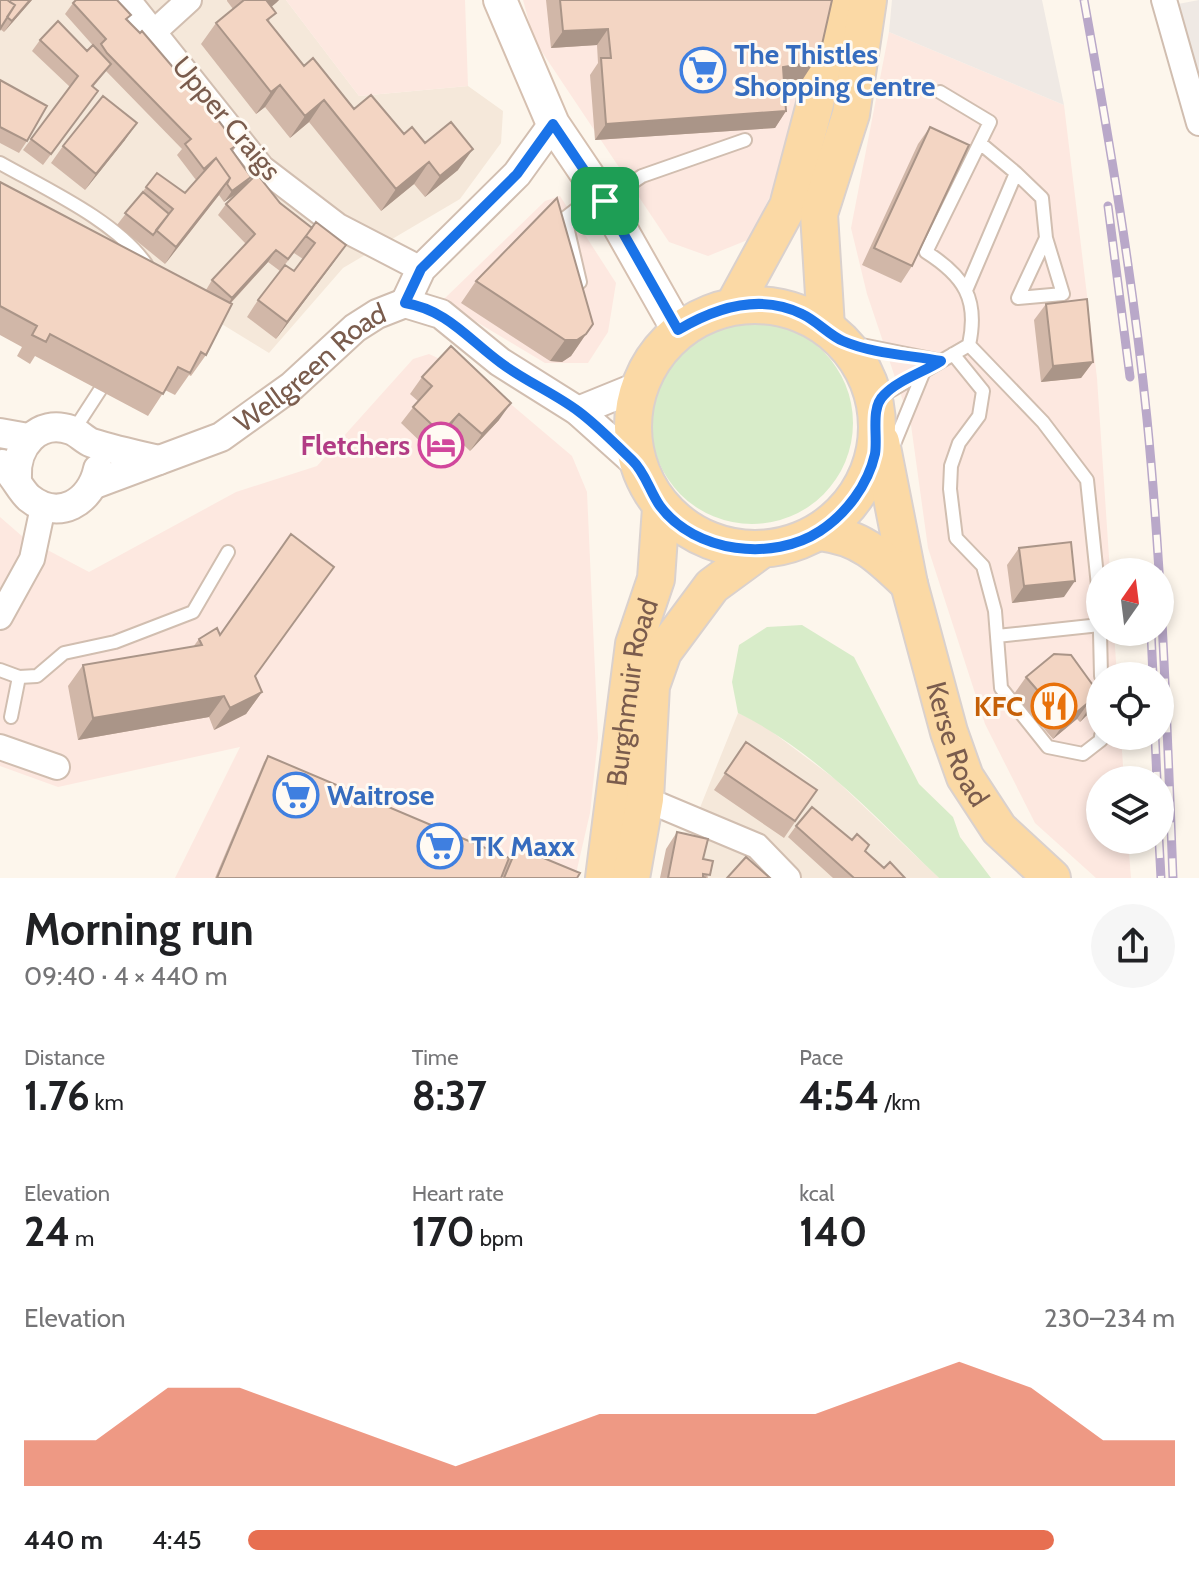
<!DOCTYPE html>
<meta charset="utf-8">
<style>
:root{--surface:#fff;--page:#f6f6f6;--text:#202124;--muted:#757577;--accent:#e76f51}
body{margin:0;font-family:Cabin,sans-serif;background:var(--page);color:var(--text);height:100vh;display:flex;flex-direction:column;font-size:30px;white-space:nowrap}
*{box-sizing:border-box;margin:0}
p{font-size:26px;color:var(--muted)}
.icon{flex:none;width:44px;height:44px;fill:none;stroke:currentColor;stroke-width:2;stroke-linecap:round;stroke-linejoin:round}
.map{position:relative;height:878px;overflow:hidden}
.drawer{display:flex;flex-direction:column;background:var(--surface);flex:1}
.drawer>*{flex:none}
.needle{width:52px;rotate:14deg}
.tools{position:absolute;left:1086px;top:558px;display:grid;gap:16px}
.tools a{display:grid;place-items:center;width:88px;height:88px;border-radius:50%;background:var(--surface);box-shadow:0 4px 12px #0003;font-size:40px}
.pin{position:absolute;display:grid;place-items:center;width:68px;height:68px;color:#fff;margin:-34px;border-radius:16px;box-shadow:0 4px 12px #0006}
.round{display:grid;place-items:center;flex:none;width:84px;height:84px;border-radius:42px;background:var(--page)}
.headline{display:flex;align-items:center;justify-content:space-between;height:136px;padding:0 24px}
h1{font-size:44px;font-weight:700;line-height:60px}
.figures{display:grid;grid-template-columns:repeat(3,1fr);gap:12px;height:136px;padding:8px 24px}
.figures div{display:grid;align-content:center}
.figures b{font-size:40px;font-weight:700}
.figures small{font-size:22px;font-weight:400}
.figures p{font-size:22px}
.chart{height:224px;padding:16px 24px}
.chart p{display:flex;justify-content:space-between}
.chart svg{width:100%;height:144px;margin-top:8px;fill:var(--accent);opacity:.7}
ul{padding:0 24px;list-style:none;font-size:26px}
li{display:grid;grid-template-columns:128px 96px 1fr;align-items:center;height:60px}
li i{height:20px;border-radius:10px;background:var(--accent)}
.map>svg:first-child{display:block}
</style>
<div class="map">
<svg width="1199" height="878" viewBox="0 0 1199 878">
<rect width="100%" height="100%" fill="#fdf6ec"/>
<path fill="#f5e8da" d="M0,0H286L359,96L468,86L503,111L501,143L460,199L343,268L269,353L0,188Z
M738,713L763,725L835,779L939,878H660L675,835L691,830Z"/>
<path fill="#fde8e0" d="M286,0H465L468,86L359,96Z
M523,0H828L778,179L750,239L708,256L669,242L534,40Z
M889,32L1064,105L1097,378L1110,572H1100V632H1114L1117,676H1100V736H1121L1124,780H1100V840H1128L1131,878H1096L1035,823L985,724L928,548L911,425L867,294L851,228Z
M560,196L616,283L608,332L588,363H545L442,301L545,201Z
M429,354L479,377L572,456L587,492L598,738L590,813L575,878H175L240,747L58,787L0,766V517L23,537L89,572L236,492L317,466L413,359Z"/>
<path fill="#efe9e4" d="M892,0H1042L1064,105L889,32Z
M1199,0V80L1178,4Z"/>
<path fill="#d8ecc9" d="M651 423a101 101 0 1 1 202 0a101 101 0 1 1-202 0Z
M802,625L854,657L919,784L953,817L960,837L991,878H939C877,819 816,751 738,713L732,682L739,645L767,627Z"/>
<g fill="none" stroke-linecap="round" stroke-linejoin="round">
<g stroke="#d1beb0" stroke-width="16">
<path id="service" d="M0,163C46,189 116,221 146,264
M1016,173L1042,198L1046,238L1063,294L1018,298L1046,238
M605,201L642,176L745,140
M580,282L565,218L597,193
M967,288L1016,173L980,143
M842,341L941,361
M969,345L1043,422L1087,480L1100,605
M953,354L983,391L979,416L959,443L951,466L950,489L956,538L983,566L995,611L1001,688L1048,747L1083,754L1101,740V736
M876,409L883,395L969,345C979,299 964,276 926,252L990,122L940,92
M74,430L100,390
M892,449L924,371
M1100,632L1101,676
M997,636L1100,625
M0,670L19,677L37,676L64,653L115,642L193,612L228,552
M11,717L19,677"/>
</g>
<g stroke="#d1beb0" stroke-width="28">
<path id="minor" d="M128,0L262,168L338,226L421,269
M1164,0L1199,123
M155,31L189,0
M0,617L32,559L43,507
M0,747L57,767
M645,799L757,846L788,878"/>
</g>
<g stroke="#d1beb0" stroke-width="32">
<g id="tertiary">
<path d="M405,303L421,269L517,174L553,124"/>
<path d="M578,411L637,387"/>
<path d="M0,433L28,438"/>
<path d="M2,464C14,475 20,490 29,498C59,522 91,502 98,469"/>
<path d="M17,477C15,447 38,418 71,430C79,433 84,440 92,443C114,450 137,455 159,460"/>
<path id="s1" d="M95,484L221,437L292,386L355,328L377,314L405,303L441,314L500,362L578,411L636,463"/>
</g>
</g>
<g stroke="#d6c0b0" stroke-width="36">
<path id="secondary" d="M500,0L553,124L605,201L678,330"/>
</g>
<g stroke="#dad1cd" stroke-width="40">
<g id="primary">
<circle cx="755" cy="427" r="122"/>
<path d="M734,305L788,206L815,104L835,0"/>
<path d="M826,327L819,214L851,114L868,0"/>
<path id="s2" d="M881,442L909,584L949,732L965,777L999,829L1052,878"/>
<path d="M819,532C861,537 879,555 909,584"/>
<path id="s3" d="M604,878L634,644L656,579L661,508"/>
<path d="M631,878L645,799L651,686L663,652L712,586L761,550"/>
</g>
</g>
<use href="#service" stroke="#fff" stroke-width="12"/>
<use href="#minor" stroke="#fff" stroke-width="24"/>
<use href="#tertiary" stroke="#fff" stroke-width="28"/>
<use href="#secondary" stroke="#fff" stroke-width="32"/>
<use href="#primary" stroke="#fbd9a5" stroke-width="36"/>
<g stroke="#b9a8c9" stroke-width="9">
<path id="rail" d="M1084,0C1109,139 1133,278 1147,419C1162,572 1167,725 1173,878
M1108,206L1130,377
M1151,632L1153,676
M1155,736L1157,780
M1159,840L1161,878"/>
</g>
<use href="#rail" stroke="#fffaf3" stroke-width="6" stroke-dasharray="18" stroke-linecap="butt"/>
</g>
<path fill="#d1b7a8" d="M32,0L4,32L0,29L10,2Z
M227,0H279L271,7L269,23L304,66L354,109L404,134L425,143L458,170L425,197L414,184L381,211L309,122L290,138L265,107L256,114L201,44L216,23L233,9L227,1Z
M546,0H832L803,79L784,82L786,111L775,128L595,140L590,75L598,63L597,45L551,48Z
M73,3L127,21L237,145L233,151L251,177L246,184L280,203L334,262L276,339L247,317L258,300L294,271L303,259L294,253L280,271L268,262L231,303L206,355L191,376L189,375L175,395L165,390L148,416L35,356L30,364L17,356L22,347L0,335V182L206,290L212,280L246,244L218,215L226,204L239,192L224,202L219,195L165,264L117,225L157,173L185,193L196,180L177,155L182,149L106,71L93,87L90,102L43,165L23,150L70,87L32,51L40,40L87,51L97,50L65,14Z
M0,80L27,141L19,153L0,143Z
M930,127L912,266L901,283L862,265L918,144Z
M125,140L85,190L51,163L63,146Z
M476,281L593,324L571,356L562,362L550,361L461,303Z
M1046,304L1093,362L1081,378L1041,382L1034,320Z
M422,377L499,420L470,451L448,430L429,450L401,423L418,401L410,394Z
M1019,548L1064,597L1012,603L1007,565Z
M220,635L255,676L262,692L246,714L214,730L209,717L78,740L68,686L83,665L193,647L199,639Z
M1026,677L1100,695L1089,713L1080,722L1077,719L1053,739L1014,694Z
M746,742L817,790L784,838L714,790Z
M268,756L509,858L517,847L577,878H215L264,762Z
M796,826L866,851L884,868L905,878H833L788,837Z
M677,832L703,859L708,878H660L666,849Z"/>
<path fill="#aa9588" d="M30,0H32L4,32L12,21Z
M268,0H279L276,3L252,23Z
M608,29L597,45L551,48L563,31Z
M814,62L803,79L772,84L783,67Z
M280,85L265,107L256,114L271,92Z
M324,100L309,122L290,138L305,116Z
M786,111L775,128L595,140L606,124Z
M137,123L125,140L85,190L96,174Z
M473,149L458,170L425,197L440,176Z
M429,162L414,184L381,211L396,189Z
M251,177L243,189L224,202L232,191Z
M230,178L219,195L165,264L176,247Z
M346,245L334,262L276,339L287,322Z
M276,250L268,262L224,310L232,298Z
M586,334L571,356L562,362L550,361L565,340Z
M1093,362L1081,378L1041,382L1053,366Z
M511,403L499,420L470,451L482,434Z
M459,414L448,430L429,450L441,433Z
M1075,581L1064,597L1012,603L1024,586Z
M262,692L246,714L214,730L230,708Z
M224,696L209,717L78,740L93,718Z
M1100,698L1089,713L1080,722L1091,705Z
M1089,702L1077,719L1053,739L1065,722Z"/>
<path fill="#f3d5c3" stroke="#aa9588" stroke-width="2" d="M0,0H7L15,5L0,29Z
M11,0H30L12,21L7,17L15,5L10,2Z
M76,0H117L131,15L126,19L140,33L142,31L218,120L237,145L231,149L251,177L232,191L227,184L230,178L216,158L204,169L185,144L191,139L107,53L101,44L106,39L73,3Z
M244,0H268L267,1L276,13L267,20L304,66L313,58L354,109L371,95L404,134L412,127L425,143L451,122L473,149L440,176L429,162L396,189L324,100L305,116L280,85L271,92L216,23Z
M560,0H832L821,49L814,62L783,67L786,111L606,124L601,58H611L608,29L563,31Z
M58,21L87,51L93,45L111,64L92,86L98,91L51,154L31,139L78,76L40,40Z
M0,80L47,106L27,141L0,127Z
M103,96L137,123L96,174L63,146Z
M930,127L969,145L912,266L874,248Z
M216,158L230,178L176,247L156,230L173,209L146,187L157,173L185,193Z
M257,174L280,203L312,228L288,259L276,250L232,298L212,280L255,234L226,204Z
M0,182L232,304L206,355L201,352L190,373L178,367L163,394L50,334L46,342L32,335L37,326L0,306Z
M143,192L169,214L153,235L125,213Z
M557,198L593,324L586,334L577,340H565L476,281Z
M316,222L346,245L287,322L258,300L285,265L294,271L315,243L306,236Z
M1087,299L1093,362L1053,366L1046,304Z
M451,346L511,403L482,434L459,414L441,433L413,407L432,386L422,377Z
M291,534L334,567L255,676L262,692L230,708L224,696L93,718L83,665L202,645L199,639L217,628L220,635Z
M1071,542L1075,581L1024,586L1019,548Z
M1054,654L1071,655L1100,695V698L1091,705L1089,702L1065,722L1026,677Z
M746,742L817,790L795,821L725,773Z
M268,756L509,858L501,878H217Z
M812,807L852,840L857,834L869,845L865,851L884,868L890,862L905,878H854L796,826Z
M677,832L708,839L703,859L713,861L710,875L703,874V877L706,878H668Z
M517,847L580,873L577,878H504Z
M746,857L770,878H727Z"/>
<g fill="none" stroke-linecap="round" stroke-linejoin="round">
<g stroke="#fff" stroke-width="16">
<path id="route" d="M553,124L605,201L678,330C715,308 760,293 802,314C817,321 829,335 843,341C873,354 910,355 941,361C924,372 898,380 884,395C870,408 878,436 875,454C868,485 846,514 820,531C773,562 695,553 660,506C650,492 645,472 632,460C614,443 597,425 578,411C554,393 525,381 501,363C468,339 447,310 405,303L421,269L517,174Z"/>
</g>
<use href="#route" stroke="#1a73e8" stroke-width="10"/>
</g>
<defs>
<g id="supermarket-ring" transform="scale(2.3)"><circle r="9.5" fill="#fffaf3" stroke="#3f7fe0" stroke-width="1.5"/><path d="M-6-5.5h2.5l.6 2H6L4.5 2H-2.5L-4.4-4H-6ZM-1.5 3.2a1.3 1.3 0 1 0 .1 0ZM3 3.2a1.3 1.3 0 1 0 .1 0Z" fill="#3f7fe0"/></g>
<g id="hotel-ring" transform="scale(2.3)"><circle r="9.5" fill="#fffaf3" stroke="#d1479c" stroke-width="1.5"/><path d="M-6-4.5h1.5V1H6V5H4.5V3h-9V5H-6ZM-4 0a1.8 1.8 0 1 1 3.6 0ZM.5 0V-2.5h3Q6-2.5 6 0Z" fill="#d1479c"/></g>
<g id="restaurant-ring" transform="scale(2.3)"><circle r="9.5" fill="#fffaf3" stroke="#e8710a" stroke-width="1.5"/><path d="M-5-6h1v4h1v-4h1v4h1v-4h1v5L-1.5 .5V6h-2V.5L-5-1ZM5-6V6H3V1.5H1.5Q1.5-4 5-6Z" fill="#e8710a"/></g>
</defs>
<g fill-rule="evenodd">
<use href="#supermarket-ring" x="703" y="70"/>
<use href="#hotel-ring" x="441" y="445"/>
<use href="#restaurant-ring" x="1054" y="706"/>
<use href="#supermarket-ring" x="296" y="795"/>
<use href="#supermarket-ring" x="440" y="846"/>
</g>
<g text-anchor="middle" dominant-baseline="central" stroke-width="6" stroke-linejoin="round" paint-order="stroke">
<g font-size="28" font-weight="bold" fill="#366cbe" stroke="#fffaf3" text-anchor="start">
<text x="734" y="54">The Thistles<tspan x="734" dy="32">Shopping Centre</tspan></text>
<text x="327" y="795">Waitrose</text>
<text x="471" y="846">TK Maxx</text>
</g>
<g font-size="28" fill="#7a5c4d" stroke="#fffaf3">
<text transform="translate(227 118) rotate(50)">Upper Craigs</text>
<text stroke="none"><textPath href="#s1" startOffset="248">Wellgreen Road</textPath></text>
<text stroke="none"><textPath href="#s3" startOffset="188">Burghmuir Road</textPath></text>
<text stroke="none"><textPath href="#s2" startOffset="312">Kerse Road</textPath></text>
</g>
<g font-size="28" font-weight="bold" fill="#b23c85" stroke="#fffaf3" text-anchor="end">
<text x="410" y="445">Fletchers</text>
</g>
<g font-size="28" font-weight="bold" fill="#c56008" stroke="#fffaf3" text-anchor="end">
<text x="1023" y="706">KFC</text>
</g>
</g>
</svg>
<div class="tools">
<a><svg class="needle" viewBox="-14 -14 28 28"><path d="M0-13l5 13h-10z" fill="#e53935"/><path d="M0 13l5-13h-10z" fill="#757577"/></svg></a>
<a><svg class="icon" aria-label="locate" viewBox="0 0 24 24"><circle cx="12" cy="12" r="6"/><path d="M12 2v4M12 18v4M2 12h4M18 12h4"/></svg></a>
<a><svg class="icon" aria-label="layers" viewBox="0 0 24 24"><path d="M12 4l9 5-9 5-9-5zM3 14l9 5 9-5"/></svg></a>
</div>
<div class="pin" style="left:605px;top:201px;background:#1e9e55"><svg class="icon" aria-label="arrive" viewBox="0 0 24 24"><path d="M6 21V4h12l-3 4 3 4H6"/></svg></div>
</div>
<section class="drawer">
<div class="headline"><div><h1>Morning run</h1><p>09:40 · 4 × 440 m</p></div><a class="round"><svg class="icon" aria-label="share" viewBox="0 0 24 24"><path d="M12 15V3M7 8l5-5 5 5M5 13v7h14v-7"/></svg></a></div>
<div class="figures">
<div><p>Distance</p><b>1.76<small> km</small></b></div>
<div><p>Time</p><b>8:37</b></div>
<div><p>Pace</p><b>4:54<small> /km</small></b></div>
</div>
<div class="figures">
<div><p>Elevation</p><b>24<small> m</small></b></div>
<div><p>Heart rate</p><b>170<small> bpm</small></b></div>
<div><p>kcal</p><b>140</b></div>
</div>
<div class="chart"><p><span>Elevation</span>230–234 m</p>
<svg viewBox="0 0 160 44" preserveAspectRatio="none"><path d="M0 44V30L10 30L20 14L30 14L40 22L50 30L60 38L70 30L80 22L90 22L100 22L110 22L120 14L130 6L140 14L150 30L160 30V44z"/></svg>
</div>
<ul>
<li><b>440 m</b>4:45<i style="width:87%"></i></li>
</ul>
</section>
